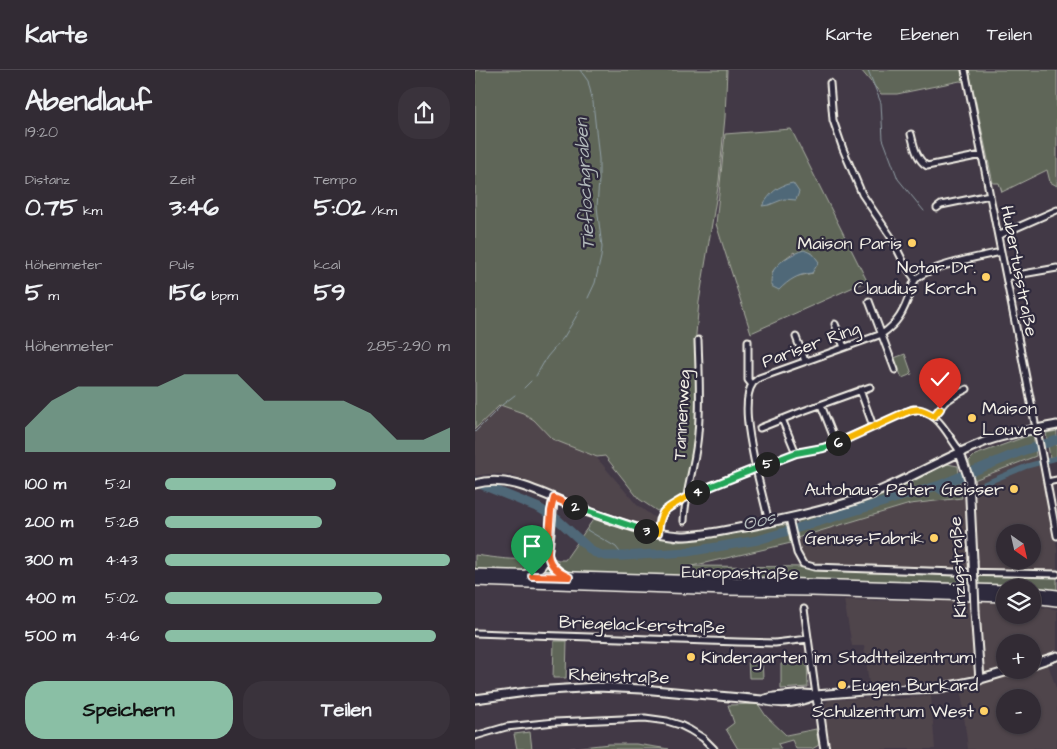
<!DOCTYPE html>
<html lang="de">
<meta charset="utf-8">
<style>
:root{--surface:#322b34;--page:#3a333c;--text:#f1f3f6;--muted:#a8a7ac;--line:#4d474f;--accent:#8abfa5}
body{margin:0;font-family:"Architects Daughter",sans-serif;background:var(--page);color:var(--text);height:100vh;display:flex;flex-direction:column;font-size:19px;white-space:nowrap}
*{box-sizing:border-box;margin:0}
p{font-size:16px;color:var(--muted)}
.icon{flex:none;width:28px;height:28px;fill:none;stroke:currentColor;stroke-width:2;stroke-linecap:round;stroke-linejoin:round}
.map{position:relative;flex:1;overflow:hidden}
.details{display:flex;flex-direction:column;background:var(--surface);width:475px}
.details>*{flex:none}
.needle{width:32px;rotate:146deg}
.buttons{position:absolute;left:521px;top:454px;display:grid;gap:10px}
.buttons a{display:grid;place-items:center;width:45px;height:45px;border-radius:50%;background:var(--surface);box-shadow:0 1px 4px #0004,0 0 0 1px var(--line);font-size:25px}
.pin{position:absolute;display:grid;place-items:center;width:42px;height:42px;color:#fff;margin:-51px -21px;border-radius:50% 50% 50% 0;rotate:-45deg;box-shadow:0 0 5px #0007}
.pin .icon{rotate:45deg}
.km{position:absolute;width:25px;height:25px;margin:-12px;border-radius:50%;background:#222;color:#fff;font-size:14px;line-height:25px;text-align:center}
.round{display:grid;place-items:center;flex:none;width:52px;height:52px;border-radius:20px;background:var(--page)}
.summary{display:flex;align-items:center;justify-content:space-between;height:85px;padding:0 25px}
h1{font-size:28px;font-weight:800;line-height:38px}
.metrics{display:grid;grid-template-columns:repeat(3,1fr);gap:8px;height:85px;padding:5px 25px}
.metrics div{display:grid;align-content:center}
.metrics b{font-size:25px;font-weight:800}
.metrics small{font-size:14px;font-weight:400}
.metrics p{font-size:14px}
.chart{height:140px;padding:10px 25px}
.chart p{display:flex;justify-content:space-between}
.chart svg{width:100%;height:90px;margin-top:5px;fill:var(--accent);opacity:.7}
.button{display:flex;gap:10px;margin-top:auto;padding:10px 25px}
.button a{flex:1;height:58px;border-radius:20px;background:var(--accent);color:#111;font-size:20px;font-weight:800;line-height:58px;text-align:center}
.button a+a{background:var(--page);color:var(--text)}
ul{padding:0 25px;list-style:none;font-size:16px}
li{display:grid;grid-template-columns:80px 60px 1fr;align-items:center;height:38px}
li i{height:12px;border-radius:6px;background:var(--accent)}
header{display:flex;align-items:center;gap:30px;box-sizing:border-box;height:70px;padding:0 25px;background:var(--surface);border-bottom:1px solid var(--line)}
header strong{font-size:24px}
nav{display:flex;gap:28px;margin-inline-start:auto;font-size:18px}
main{display:flex;flex:1;min-height:0}
.map>svg:first-child{display:block}
</style>
<header>
<strong>Karte</strong>
<nav><a>Karte</a><a>Ebenen</a><a>Teilen</a></nav>
</header>
<main>
<section class="details">
<div class="summary"><div><h1>Abendlauf</h1><p>19:20</p></div><a class="round"><svg class="icon" aria-label="share" viewBox="0 0 24 24"><path d="M12 15V3M7 8l5-5 5 5M5 13v7h14v-7"/></svg></a></div>
<div class="metrics">
<div><p>Distanz</p><b>0.75<small> km</small></b></div>
<div><p>Zeit</p><b>3:46</b></div>
<div><p>Tempo</p><b>5:02<small> /km</small></b></div>
</div>
<div class="metrics">
<div><p>Höhenmeter</p><b>5<small> m</small></b></div>
<div><p>Puls</p><b>156<small> bpm</small></b></div>
<div><p>kcal</p><b>59</b></div>
</div>
<div class="chart"><p><span>Höhenmeter</span>285–290 m</p>
<svg viewBox="0 0 160 44" preserveAspectRatio="none"><path d="M0 44V32L10 19L20 12L30 12L40 12L50 12L60 6L70 6L80 6L90 19L100 19L110 19L120 19L130 25L140 38L150 38L160 32V44z"/></svg>
</div>
<ul>
<li><b>100 m</b>5:21<i style="width:60%"></i></li>
<li><b>200 m</b>5:28<i style="width:55%"></i></li>
<li><b>300 m</b>4:43<i style="width:100%"></i></li>
<li><b>400 m</b>5:02<i style="width:76%"></i></li>
<li><b>500 m</b>4:46<i style="width:95%"></i></li>
</ul>
<div class="button"><a>Speichern</a><a>Teilen</a></div>
</section>
<div class="map">
<svg width="582" height="679" viewBox="0 0 582 679">
<rect width="100%" height="100%" fill="#423946"/>
<filter id="ink" filterUnits="userSpaceOnUse"><feTurbulence type="fractalNoise" baseFrequency=".02" numOctaves="2"/><feDisplacementMap in="SourceGraphic" scale="10" xChannelSelector="R" yChannelSelector="G"/><feConvolveMatrix kernelMatrix="1 2 1 2 8 2 1 2 1" color-interpolation-filters="sRGB"/></filter>
<g filter="url(#ink)">
<path fill="#4f444c" fill-rule="evenodd" d="M25,335L48,343L59,350L77,369L121,387L162,435L180,448L178,458L151,449L32,404H13L0,406V359Z
M561,386L567,389L576,435L582,479V504L332,497L324,479L322,468L435,434L487,428L500,424L499,410ZM530,462H558V490H530Z
M369,530L500,531L530,533V545H558V536L579,539L582,540V580L558,588V572H530V596L505,604L447,615L394,614L389,576H377Z
M573,594L582,621V679H493L486,622L505,614L554,600H558V599ZM530,628H558V655H530Z
M456,625L460,679H353L350,636L351,633L354,630L413,627L421,629Z"/>
<path fill="#5e6659" stroke="#a9aca0" fill-rule="evenodd" d="M0,0H252L250,47L244,111L224,232L221,264L222,333L221,359L209,425L182,441L164,429L130,386L122,387L77,369L59,350L48,343L25,335L0,359Z
M386,0H582V116L575,112L572,100L527,122L524,113H518L497,14L485,11L422,24H406Z
M316,59L392,211L276,263L241,154L250,64ZM319,182L338,203L318,207L304,219L297,202L308,190Z
M430,284L437,304L427,308L419,288Z
M582,361V386L575,388L571,363Z
M558,364L561,386L499,410L494,391L500,385Z
M472,394L483,396L487,428L435,434L322,468L323,451L366,439L417,420Z
M122,444L183,463L201,472L241,467L304,454L312,456L316,473L217,496L339,497L582,506V520L558,518L59,504L50,501L0,499V485C24,488 49,493 72,485L83,490H90Z
M79,571H92L91,608H78Z
M273,588H287L288,608H274Z
M332,592L333,617L306,619V594Z
M283,634L291,646L311,665L341,659L344,675L337,679H321L317,670L303,674L306,679H263L251,659L259,653L253,635Z
M55,662L57,679H42L39,664Z
M134,674H161L194,679H89Z"/>
<path fill="#4f6878" stroke="#919fa5" d="M318,113L324,122L321,130L309,129L294,135L287,136C296,123 301,116 318,113Z
M329,180L338,184L344,192L337,203C323,204 314,210 304,220L296,216C296,213 296,208 297,204C300,193 318,183 329,180Z"/>
<g fill="none" stroke-linecap="round" stroke-linejoin="round">
<path stroke="#919fa5" stroke-width="1" d="M105,0L113,11L118,32L124,89V110L122,137L127,177L126,187L120,213L113,228
M393,0L406,33L408,69L423,109L449,141
M61,306L72,287L89,267L105,240
M49,318L56,311
M0,362L27,335L40,325
M112,460L141,477L148,486"/>
<path stroke="#4f6878" stroke-width="5" d="M459,417L466,422L486,420
M499,418L552,396L582,388"/>
<path stroke="#4f6878" stroke-width="9" d="M0,412L64,438L82,449L118,482L130,486H148L212,482L283,470L465,415L547,381L582,370"/>
<g stroke="#f4f1e8" stroke-width="9">
<path id="minor" d="M490,0L560,353L564,370L582,466
M355,13L358,50L368,79L387,124L416,167L430,195L440,209
M436,64C439,75 441,89 452,96L507,85
M462,138L466,135L515,125
M523,165L527,164L582,140
M531,207L582,198
M394,231L420,300
M360,254L369,277
M321,267L330,291
M273,271V310L277,315
M385,320L398,356
M346,335L361,373
M459,346L470,332L482,324L492,319
M307,349L321,383
M285,358L328,341L395,317
M485,383L482,377C469,359 463,342 438,339L361,373L348,378L321,383L281,399C277,378 265,331 278,313C279,312 283,309 284,308L407,264C423,253 429,241 435,223C437,218 438,212 441,209C453,196 508,186 526,182
M572,412L582,410
M314,448L322,483L328,494L339,497L481,502L582,504
M209,451C210,421 221,393 223,363C226,332 224,301 223,270
M183,463L184,450L189,441L211,427L241,414L281,399L294,452
M329,539L341,625
M0,563L263,572L300,573L333,569
M0,666L31,657L80,652L170,648L192,651L205,655L215,660L228,668L239,679"/>
</g>
<g stroke="#f4f1e8" stroke-width="11">
<path id="tertiary" d="M485,383L494,409L498,490
M0,414C37,403 74,428 108,440C140,451 172,464 206,466C228,466 249,460 270,457C312,449 355,440 395,425C435,409 472,386 512,371C535,363 558,360 582,355
M72,485C76,495 81,502 91,506
M49,505C55,502 63,501 67,495C76,485 75,445 79,428
M500,541L505,610
M558,594L582,586
M341,625C346,642 346,661 350,679
M0,629L59,621L122,617L167,619L287,630C306,635 324,633 341,625
M290,629L299,627L329,624L341,625L388,621L464,618L499,611L537,600"/>
</g>
<g stroke="#f4f1e8" stroke-width="12">
<path id="primary" d="M0,504L530,520
M0,511L251,520L337,521L530,527
M565,523L582,525
M558,528L582,531"/>
</g>
<use href="#minor" stroke="#2f2a3d" stroke-width="5"/>
<use href="#tertiary" stroke="#2f2a3d" stroke-width="7"/>
<use href="#primary" stroke="#2f2a3d" stroke-width="9"/>
<g stroke="#f4f1e8" stroke-width="11" stroke-linecap="butt">
<path id="tertiary-bridge" d="M498,490L500,541"/>
</g>
<use href="#tertiary-bridge" stroke="#2f2a3d" stroke-width="7"/>
</g>
</g>
<g fill="none" stroke-linecap="round" stroke-linejoin="round" filter="url(#ink)">
<g stroke="#fff" stroke-width="10">
<path id="split-1" d="M57,506L94,507C82,502 72,494 73,480"/>
</g>
<g stroke="#fff" stroke-width="10">
<path id="split-2" d="M73,480L76,441L79,428L100,437"/>
</g>
<g stroke="#fff" stroke-width="10">
<path id="split-3" d="M100,437L171,461"/>
</g>
<g stroke="#fff" stroke-width="10">
<path id="split-4" d="M171,461L183,463C184,456 184,450 188,443C191,437 214,426 222,422"/>
</g>
<g stroke="#fff" stroke-width="10">
<path id="split-5" d="M222,422L292,394"/>
</g>
<g stroke="#fff" stroke-width="10">
<path id="split-6" d="M292,394L321,383L348,378L363,373"/>
</g>
<g stroke="#fff" stroke-width="10">
<path id="split-7" d="M363,373L431,342"/>
</g>
<g stroke="#fff" stroke-width="10">
<path id="split-8" d="M431,342C443,337 448,340 459,346L465,339"/>
</g>
<use href="#split-1" stroke="#f0652b" stroke-width="6"/>
<use href="#split-2" stroke="#f0652b" stroke-width="6"/>
<use href="#split-3" stroke="#22a559" stroke-width="6"/>
<use href="#split-4" stroke="#f5b400" stroke-width="6"/>
<use href="#split-5" stroke="#22a559" stroke-width="6"/>
<use href="#split-6" stroke="#22a559" stroke-width="6"/>
<use href="#split-7" stroke="#f5b400" stroke-width="6"/>
<use href="#split-8" stroke="#f5b400" stroke-width="6"/>
</g>
<g fill="#ffd166" stroke="#2f2a3d" stroke-width="2">
<circle cx="437" cy="173" r="5"/>
<circle cx="511" cy="207" r="5"/>
<circle cx="497" cy="348" r="5"/>
<circle cx="539" cy="419" r="5"/>
<circle cx="459" cy="468" r="5"/>
<circle cx="216" cy="587" r="5"/>
<circle cx="367" cy="615" r="5"/>
<circle cx="509" cy="641" r="5"/>
</g>
<g text-anchor="middle" dominant-baseline="central" stroke-width="4.5" stroke-linejoin="round" paint-order="stroke">
<g font-size="18" fill="#f4f1e8" stroke="#2f2a3d" text-anchor="end">
<text x="427" y="173">Maison Paris</text>
<text x="501" y="197">Notar Dr.<tspan x="501" dy="21">Claudius Korch</tspan></text>
<text x="507" y="338" text-anchor="start">Maison<tspan x="507" dy="21">Louvre</tspan></text>
<text x="529" y="419">Autohaus Peter Geisser</text>
<text x="449" y="468">Genuss-Fabrik</text>
<text x="226" y="587" text-anchor="start">Kindergarten im Stadtteilzentrum</text>
<text x="377" y="615" text-anchor="start">Eugen Burkard</text>
<text x="499" y="641">Schulzentrum West</text>
</g>
<g font-size="18" fill="#f4f1e8" stroke="#2f2a3d">
<text transform="translate(544 201) rotate(79)">Hubertusstraße</text>
<text transform="translate(336 275) rotate(-20)">Pariser Ring</text>
<text transform="translate(207 345) rotate(-87)">Tannenweg</text>
<text transform="translate(483 497) rotate(-93)">Kinzigstraße</text>
<text transform="translate(265 503) rotate(1)">Europastraße</text>
<text transform="translate(167 555) rotate(2)">Briegelackerstraße</text>
<text transform="translate(144 606) rotate(2)">Rheinstraße</text>
</g>
<g font-size="19" font-style="italic" fill="#b2babb" stroke="#2f2a3d">
<text transform="translate(110 114) rotate(-93)">Tieflochgraben</text>
<text transform="translate(284 451) rotate(-14)">Oos</text>
</g>
</g>
</svg>
<div class="buttons">
<a><svg class="needle" viewBox="-14 -14 28 28"><path d="M0-13l5 13h-10z" fill="#e53935"/><path d="M0 13l5-13h-10z" fill="#a8a7ac"/></svg></a>
<a><svg class="icon" aria-label="layers" viewBox="0 0 24 24"><path d="M12 4l9 5-9 5-9-5zM3 14l9 5 9-5"/></svg></a>
<a>+</a>
<a>−</a>
</div>
<div class="pin" style="left:57px;top:506px;background:#1e9e55"><svg class="icon" aria-label="arrive" viewBox="0 0 24 24"><path d="M6 21V4h12l-3 4 3 4H6"/></svg></div>
<div class="pin" style="left:465px;top:339px;background:#d93025"><svg class="icon" aria-label="check" viewBox="0 0 24 24"><path d="M5 12l5 5 9-10"/></svg></div>
<b class="km" style="left:100px;top:437px">2</b>
<b class="km" style="left:171px;top:461px">3</b>
<b class="km" style="left:222px;top:422px">4</b>
<b class="km" style="left:292px;top:394px">5</b>
<b class="km" style="left:363px;top:373px">6</b>
</div>
</main>
